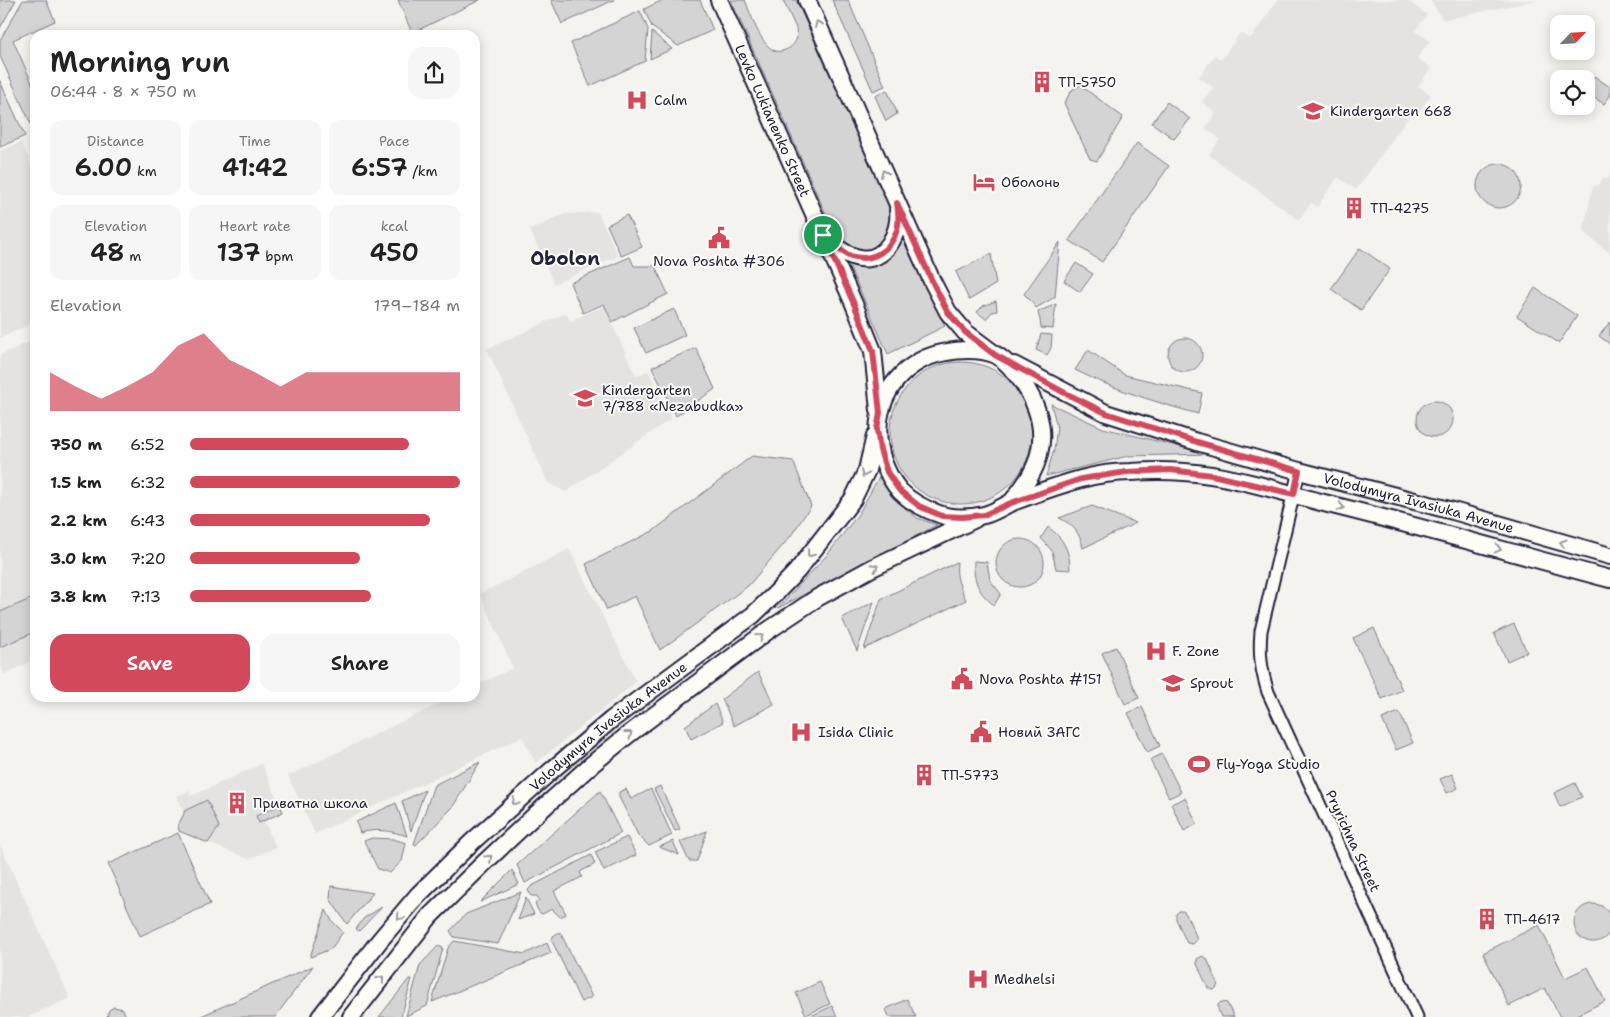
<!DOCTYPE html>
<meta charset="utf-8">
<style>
:root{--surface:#fff;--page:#f6f6f6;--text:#222;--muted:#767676;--accent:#d1495b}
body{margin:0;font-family:"Shantell Sans",sans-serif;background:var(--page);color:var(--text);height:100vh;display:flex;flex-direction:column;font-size:19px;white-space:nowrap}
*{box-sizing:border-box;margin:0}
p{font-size:16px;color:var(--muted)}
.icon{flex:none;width:28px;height:28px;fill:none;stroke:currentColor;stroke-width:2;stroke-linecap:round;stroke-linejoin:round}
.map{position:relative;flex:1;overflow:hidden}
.details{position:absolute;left:30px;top:30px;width:450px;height:672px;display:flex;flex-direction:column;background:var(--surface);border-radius:15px;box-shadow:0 2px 12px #0003}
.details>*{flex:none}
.needle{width:32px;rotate:65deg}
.controls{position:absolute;left:1550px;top:15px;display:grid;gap:10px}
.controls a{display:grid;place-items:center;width:45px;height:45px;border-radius:10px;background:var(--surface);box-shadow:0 2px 12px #0003;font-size:25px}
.pin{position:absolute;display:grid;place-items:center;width:42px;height:42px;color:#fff;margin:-21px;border:2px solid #fff;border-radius:50%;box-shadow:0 1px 5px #0007}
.round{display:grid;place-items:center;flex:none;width:52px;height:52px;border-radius:15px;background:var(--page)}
.summary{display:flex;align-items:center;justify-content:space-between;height:85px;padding:0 20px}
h1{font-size:28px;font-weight:600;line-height:38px}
.stats{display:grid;grid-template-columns:repeat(3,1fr);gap:8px;height:85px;padding:5px 20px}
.stats div{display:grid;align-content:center;border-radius:12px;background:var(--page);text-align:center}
.stats b{font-size:25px;font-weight:600}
.stats small{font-size:14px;font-weight:400}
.stats p{font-size:14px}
.chart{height:140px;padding:10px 20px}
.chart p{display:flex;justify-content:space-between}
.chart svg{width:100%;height:90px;margin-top:5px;fill:var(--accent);opacity:.7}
.cta{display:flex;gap:10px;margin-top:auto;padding:10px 20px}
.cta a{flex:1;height:58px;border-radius:15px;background:var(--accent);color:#fff;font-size:20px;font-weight:600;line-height:58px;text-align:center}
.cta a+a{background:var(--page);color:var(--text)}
ul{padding:0 20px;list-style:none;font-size:16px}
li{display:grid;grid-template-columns:80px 60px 1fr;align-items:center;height:38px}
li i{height:12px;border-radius:6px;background:var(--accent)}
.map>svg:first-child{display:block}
</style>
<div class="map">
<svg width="1610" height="1017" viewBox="0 0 1610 1017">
<rect width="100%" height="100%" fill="#f4f3ef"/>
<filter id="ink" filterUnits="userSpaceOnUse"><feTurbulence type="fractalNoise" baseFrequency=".02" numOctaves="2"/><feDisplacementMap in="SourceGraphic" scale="10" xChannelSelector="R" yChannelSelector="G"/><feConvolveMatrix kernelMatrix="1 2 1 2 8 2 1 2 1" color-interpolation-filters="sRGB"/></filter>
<g filter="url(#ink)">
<path fill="#e4e3e2" d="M1278,0H1407L1427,15L1415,31L1430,41L1417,58L1431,68L1418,86L1431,95L1418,113L1414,110L1356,190L1338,177L1317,207L1311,203L1299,220L1209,155L1220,139L1205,128L1216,113L1202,102L1213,87L1199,77L1215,55L1221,60L1240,33L1250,39Z
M1430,0H1537L1443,20Z
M21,142L35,172V322L0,338V151Z
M1610,175V253L1583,232L1593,186L1599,185L1603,177L1607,179Z
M598,212L618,256L554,284L530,230L565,214Z
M604,306L636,376L648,371L672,418L566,492L548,483L487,349L566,313L570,321Z
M35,339V660L4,674L0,665V355Z
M569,549L636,682L536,763L522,737L315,834L288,776L451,698H475V686L513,668L480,594Z
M262,764L283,812L264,821L276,847L249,859L179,831L178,825L184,814V811L177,796L189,791L191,796Z
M0,845L70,998L28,1017H0Z"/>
<path fill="#d5d4d5" stroke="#7c7b88" d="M3,0H16L0,28V1Z
M23,0H46L55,21L13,40L35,90V133L0,56V40Z
M398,0H480L412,33Z
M551,0H614L562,24Z
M663,0H700L713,30L678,46L652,27L644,9Z
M731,0H745C751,14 763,56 782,51C790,49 794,45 797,38L796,28L783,0H796L889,206L893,220L891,232L875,250L856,253L837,239Z
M832,0H848L885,86L873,91Z
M640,11L648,29L645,61L590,86L571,43Z
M652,32L672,49L650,59Z
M1594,76L1610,87V96L1604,104L1586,92V88Z
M0,81L25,136L0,147Z
M1080,85L1123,117L1097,161L1090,159L1064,103L1072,90Z
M887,90L896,110L897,114L886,121L875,96Z
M1167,102L1190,119L1174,139L1152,123Z
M1137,143L1169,166L1102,262L1069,240Z
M1477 186a22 22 0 1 1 44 0a22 22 0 1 1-44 0Z
M627,215L642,247L621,256L607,225Z
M902,236L945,326L888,354L847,261Z
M1060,242L1055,297L1036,308L1032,302L1024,294Z
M1360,248L1390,269L1361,310L1331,289Z
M991,254L996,284L969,300L956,272Z
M630,257L634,266H655L668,294L612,322L604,304L583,313L570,283Z
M1076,263L1093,274L1080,292L1064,281Z
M1535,288L1577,316L1559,343L1517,316Z
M996,301L997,311L992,312L986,319L977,312L983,306Z
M1056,304L1053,329L1041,328L1040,320L1038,312Z
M674,309L685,335L646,353L634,328Z
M1610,322V344L1599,336Z
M1041,334L1052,335L1051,348L1047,355L1036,350Z
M1168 355a17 17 0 1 1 34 0a17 17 0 1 1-34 0Z
M696,348L715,389L676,416L652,367Z
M1088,350L1125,375L1202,393L1198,414C1156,402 1115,390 1075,370Z
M890 433a71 71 0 1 1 142 0a71 71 0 1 1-142 0Z
M1417 419a18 18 0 1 1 36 0a18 18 0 1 1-36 0Z
M1051,404L1103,428L1210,454L1128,456L1046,476L1054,450L1057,427Z
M752,456L793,461L811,506L790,537L748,586L660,650L635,596L607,610L586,564L653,531Z
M879,477L897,501L917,518L937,525L778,608L828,554L859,513Z
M1092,506L1136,523L1083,548C1080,533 1073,524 1059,518Z
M1048,527C1063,538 1070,550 1070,570L1056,569L1052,551L1041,538Z
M996 563a24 24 0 1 1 48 0a24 24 0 1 1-48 0Z
M974,561L987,562L990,580L1001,594L994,605C978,593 973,580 974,561Z
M957,562C955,577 960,587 966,600L864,649L881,599Z
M35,597V632L0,647V612Z
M874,602L857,651L842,618Z
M1514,624L1527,652L1507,661L1494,633Z
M1374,628L1402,690L1382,699L1353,638Z
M1116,647L1139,698L1125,704L1102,653Z
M758,672L774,704L734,726L722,699Z
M715,704L723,722L691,739L685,726Z
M1142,707L1160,746L1147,752L1128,713Z
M1399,712L1413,743L1396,750L1382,719Z
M1162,754L1181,792L1169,798L1150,760Z
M480,762L452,808L416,845L414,844L434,785Z
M1452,774L1458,788L1447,793L1440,779Z
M1575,783L1582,797L1560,807L1554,793Z
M660,786L680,829L675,831L654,789Z
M626,789L631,799L651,789L672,835L649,846L638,835L619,797V792Z
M425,790L411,831L402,801Z
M600,791L621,833L525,883L517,865Z
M1185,798L1197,824L1184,831L1171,804Z
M207,800L219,827L208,843L179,831L178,825L184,814V811Z
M396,803L407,836C392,831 376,828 360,833L356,822Z
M280,805L283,812L259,823L256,816Z
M707,831L697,861H689L680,842Z
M178,833L210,904L140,936L108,864Z
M627,837L636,855L604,871L595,852Z
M372,838L393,839L406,843L402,861L390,873L378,869L364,841Z
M673,841L679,855L659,847Z
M591,855L595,864L580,872L582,877L554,891L566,914L560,917L552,909L542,914L539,912L535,904L539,900L537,896H531L528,890L532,886Z
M512,870L519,884L480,902Z
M331,886L373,893L347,924L330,899Z
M521,892L498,944L454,937L450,931L466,914Z
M526,898L534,914L518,920Z
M1574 923a19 19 0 1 1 38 0a19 19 0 1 1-38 0Z
M382,907L359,931L356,929L364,918Z
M326,910L332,921L343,932L331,949L310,957Z
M1179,911H1183L1186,914L1196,936L1197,940L1193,944L1187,943L1176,919V914Z
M1539,925L1565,978L1588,967L1605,1001L1573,1017H1560L1545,988L1509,1006L1483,953Z
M560,932L592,997L581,1002L552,941L553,936Z
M454,941L525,954L547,943L551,953L432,1002L448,948Z
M438,946L443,948L427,1006L406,1016L420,965Z
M1203,956L1207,959L1218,983L1217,987L1214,990L1208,988L1197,964V959Z
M313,966L275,1017H199Z
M409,979H412L401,1017H379Z
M820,982L830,1004L806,1015L796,993Z
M907,999L916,1017H889L886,1009Z
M1221,1002L1227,1003L1234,1017H1221C1219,1011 1215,1006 1221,1002Z
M832,1006L837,1017H809Z
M114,1007L123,1009L126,1017H107L109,1010Z"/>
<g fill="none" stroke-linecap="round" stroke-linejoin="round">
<g stroke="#22223b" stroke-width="15">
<path id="street" d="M1299,471L1261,631C1259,654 1261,670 1268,692L1417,1017"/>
</g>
<g stroke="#22223b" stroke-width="20">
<g id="secondary">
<path id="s1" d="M719,0L854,304L873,351L879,410"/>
<path d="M807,0L932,281L948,312L965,332L993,353"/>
<path d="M826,238C836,247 846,256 860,258C885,263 901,232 898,210"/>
<path id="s2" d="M1014,365L1106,413L1197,442L1299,471L1453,511L1610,556"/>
<path d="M1011,503C1022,488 1035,473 1039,454C1047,424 1033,393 1013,370C1008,364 1003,359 996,355C975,346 938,350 918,362C882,384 871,422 883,461C887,472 892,482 900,491C911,502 924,509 939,514C951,519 971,518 984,515C993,513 1002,507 1010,503C1031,495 1059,485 1081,479C1096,475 1115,472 1131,472C1158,470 1185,471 1211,475C1251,481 1289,494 1328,504C1422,527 1516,554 1610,579"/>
<path id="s3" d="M320,1017L380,940L418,895L472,842L552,770L611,720L753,615L775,594L797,571L853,499L867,470L875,436"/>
<path d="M351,1017L430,916L483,864L533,817L591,765L629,734L769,630L817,598L872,568L975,519"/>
</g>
</g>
<use href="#street" stroke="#fdfcf7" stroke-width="11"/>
<use href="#secondary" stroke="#fdfcf7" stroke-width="16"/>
</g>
<defs><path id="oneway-chevron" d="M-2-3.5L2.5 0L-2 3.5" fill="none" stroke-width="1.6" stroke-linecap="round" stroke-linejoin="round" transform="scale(1.25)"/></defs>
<g stroke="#9a9aa2">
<use href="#oneway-chevron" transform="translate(818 24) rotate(-114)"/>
<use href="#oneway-chevron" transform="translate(884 173) rotate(-114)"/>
<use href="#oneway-chevron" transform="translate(864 474) rotate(113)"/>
<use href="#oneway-chevron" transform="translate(1341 507) rotate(14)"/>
<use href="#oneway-chevron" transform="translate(1563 543) rotate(-164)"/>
<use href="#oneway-chevron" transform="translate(1498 549) rotate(15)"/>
<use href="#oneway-chevron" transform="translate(810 554) rotate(128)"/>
<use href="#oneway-chevron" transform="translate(875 567) rotate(-26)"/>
<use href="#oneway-chevron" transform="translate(760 637) rotate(-36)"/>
<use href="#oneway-chevron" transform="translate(629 734) rotate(-38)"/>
<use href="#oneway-chevron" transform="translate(515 802) rotate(138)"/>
<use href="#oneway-chevron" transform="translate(489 858) rotate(-43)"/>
<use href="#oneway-chevron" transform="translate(400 917) rotate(130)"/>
<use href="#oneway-chevron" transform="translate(381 979) rotate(-52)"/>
</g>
</g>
<g fill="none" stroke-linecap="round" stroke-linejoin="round" filter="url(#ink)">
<g stroke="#fff" stroke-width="10">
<path id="route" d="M897,203L932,281L948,312L965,332L995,355L1065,393L1106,413L1197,442L1299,471L1294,494L1212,475L1170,470L1127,472L1081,479L1011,503L984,515L962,517L942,516L919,506L899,490L887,472L880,450L877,429L880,413L873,351L854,304L823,235C832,243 840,252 851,256C872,263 891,250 897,230C900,221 898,211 897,203Z"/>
</g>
<use href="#route" stroke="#d1495b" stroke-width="6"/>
</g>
<defs>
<g id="building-bare" transform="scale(1.725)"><path d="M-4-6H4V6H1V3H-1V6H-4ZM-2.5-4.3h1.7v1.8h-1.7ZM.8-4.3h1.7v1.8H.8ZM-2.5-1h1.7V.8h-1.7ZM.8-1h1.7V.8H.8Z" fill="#d1495b" stroke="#fdfcf7" stroke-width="2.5" paint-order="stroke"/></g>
<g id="hospital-bare" transform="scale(1.725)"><path d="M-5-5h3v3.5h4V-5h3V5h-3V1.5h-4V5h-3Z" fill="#d1495b" stroke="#fdfcf7" stroke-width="2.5" paint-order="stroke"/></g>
<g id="school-bare" transform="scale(1.725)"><path d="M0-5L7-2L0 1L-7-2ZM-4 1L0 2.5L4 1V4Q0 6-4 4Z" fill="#d1495b" stroke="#fdfcf7" stroke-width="2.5" paint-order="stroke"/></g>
<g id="hotel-bare" transform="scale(1.725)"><path d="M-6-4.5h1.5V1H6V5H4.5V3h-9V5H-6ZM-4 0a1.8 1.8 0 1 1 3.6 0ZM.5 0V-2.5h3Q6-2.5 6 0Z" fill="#d1495b" stroke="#fdfcf7" stroke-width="2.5" paint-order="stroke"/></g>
<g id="civic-bare" transform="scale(1.725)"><path d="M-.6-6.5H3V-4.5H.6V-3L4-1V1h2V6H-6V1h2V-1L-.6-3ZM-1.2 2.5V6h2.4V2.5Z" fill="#d1495b" stroke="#fdfcf7" stroke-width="2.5" paint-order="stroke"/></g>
<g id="stadium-bare" transform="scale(1.725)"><path d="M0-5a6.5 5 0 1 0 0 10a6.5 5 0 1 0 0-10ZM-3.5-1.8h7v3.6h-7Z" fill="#d1495b" stroke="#fdfcf7" stroke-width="2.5" paint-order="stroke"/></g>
</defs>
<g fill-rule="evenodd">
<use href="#building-bare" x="1042" y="82"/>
<use href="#hospital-bare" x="637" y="100"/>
<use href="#school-bare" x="1313" y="111"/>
<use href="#hotel-bare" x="984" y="182"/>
<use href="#building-bare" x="1354" y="208"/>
<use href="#civic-bare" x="719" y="238"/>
<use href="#school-bare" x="585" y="398"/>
<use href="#hospital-bare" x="1156" y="651"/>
<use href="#civic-bare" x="962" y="679"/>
<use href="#school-bare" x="1173" y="683"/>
<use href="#hospital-bare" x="801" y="732"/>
<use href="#civic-bare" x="981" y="732"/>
<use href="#stadium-bare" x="1199" y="764"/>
<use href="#building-bare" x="924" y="775"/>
<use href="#building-bare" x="237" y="803"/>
<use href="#building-bare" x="1487" y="919"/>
<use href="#hospital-bare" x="978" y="979"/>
</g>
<g text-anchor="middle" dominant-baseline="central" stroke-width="4" stroke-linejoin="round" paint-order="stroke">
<g font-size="14" fill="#22223b" stroke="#fdfcf7" text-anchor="start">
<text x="1058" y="82">ТП-5750</text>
<text x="654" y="100">Calm</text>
<text x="1330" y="111">Kindergarten 668</text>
<text x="1001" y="182">Оболонь</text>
<text x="1370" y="208">ТП-4275</text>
<text x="719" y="261" text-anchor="middle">Nova Poshta #306</text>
<text x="602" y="390">Kindergarten<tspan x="602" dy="16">7/788 «Nezabudka»</tspan></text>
<text x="1172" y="651">F. Zone</text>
<text x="979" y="679">Nova Poshta #151</text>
<text x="1190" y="683">Sprout</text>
<text x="818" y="732">Isida Clinic</text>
<text x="998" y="732">Новий ЗАГС</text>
<text x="1216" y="764">Fly-Yoga Studio</text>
<text x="941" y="775">ТП-5773</text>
<text x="253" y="803">Приватна школа</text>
<text x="1504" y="919">ТП-4617</text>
<text x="994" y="979">Medhelsi</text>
</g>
<g font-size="14" fill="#22223b" stroke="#fdfcf7">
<text stroke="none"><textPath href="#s1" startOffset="132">Levko Lukianenko Street</textPath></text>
<text stroke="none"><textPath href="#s2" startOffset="429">Volodymyra Ivasiuka Avenue</textPath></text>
<text stroke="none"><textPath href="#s3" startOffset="411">Volodymyra Ivasiuka Avenue</textPath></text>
<text transform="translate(1353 841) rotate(65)">Pryrichna Street</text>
</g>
<g font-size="19" font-weight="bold" fill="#22223b" stroke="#fdfcf7">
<text x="565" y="258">Obolon</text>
</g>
</g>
</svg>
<div class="controls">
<a><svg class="needle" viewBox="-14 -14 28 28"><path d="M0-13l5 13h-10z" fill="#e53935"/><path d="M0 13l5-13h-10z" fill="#767676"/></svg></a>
<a><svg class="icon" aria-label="locate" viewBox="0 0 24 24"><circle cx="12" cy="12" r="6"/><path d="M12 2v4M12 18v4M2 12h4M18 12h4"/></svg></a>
</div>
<div class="pin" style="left:823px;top:235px;background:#1e9e55"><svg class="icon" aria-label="arrive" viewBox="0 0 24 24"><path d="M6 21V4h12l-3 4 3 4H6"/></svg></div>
<section class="details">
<div class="summary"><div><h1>Morning run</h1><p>06:44 · 8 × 750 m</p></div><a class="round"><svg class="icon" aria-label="share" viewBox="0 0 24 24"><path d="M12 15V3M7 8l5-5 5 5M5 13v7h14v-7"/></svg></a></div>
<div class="stats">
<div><p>Distance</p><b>6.00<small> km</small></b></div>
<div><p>Time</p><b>41:42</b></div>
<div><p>Pace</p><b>6:57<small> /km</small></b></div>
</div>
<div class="stats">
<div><p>Elevation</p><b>48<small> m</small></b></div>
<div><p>Heart rate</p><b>137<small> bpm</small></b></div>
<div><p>kcal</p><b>450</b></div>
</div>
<div class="chart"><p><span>Elevation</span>179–184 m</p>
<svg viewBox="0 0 160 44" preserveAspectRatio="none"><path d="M0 44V25L10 32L20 38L30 32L40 25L50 12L60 6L70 19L80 25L90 32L100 25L110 25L120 25L130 25L140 25L150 25L160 25V44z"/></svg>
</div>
<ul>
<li><b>750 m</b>6:52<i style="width:81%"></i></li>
<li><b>1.5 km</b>6:32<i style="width:100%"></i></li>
<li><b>2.2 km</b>6:43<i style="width:89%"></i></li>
<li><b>3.0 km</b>7:20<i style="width:63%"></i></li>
<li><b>3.8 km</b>7:13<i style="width:67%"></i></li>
</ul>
<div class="cta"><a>Save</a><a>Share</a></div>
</section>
</div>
